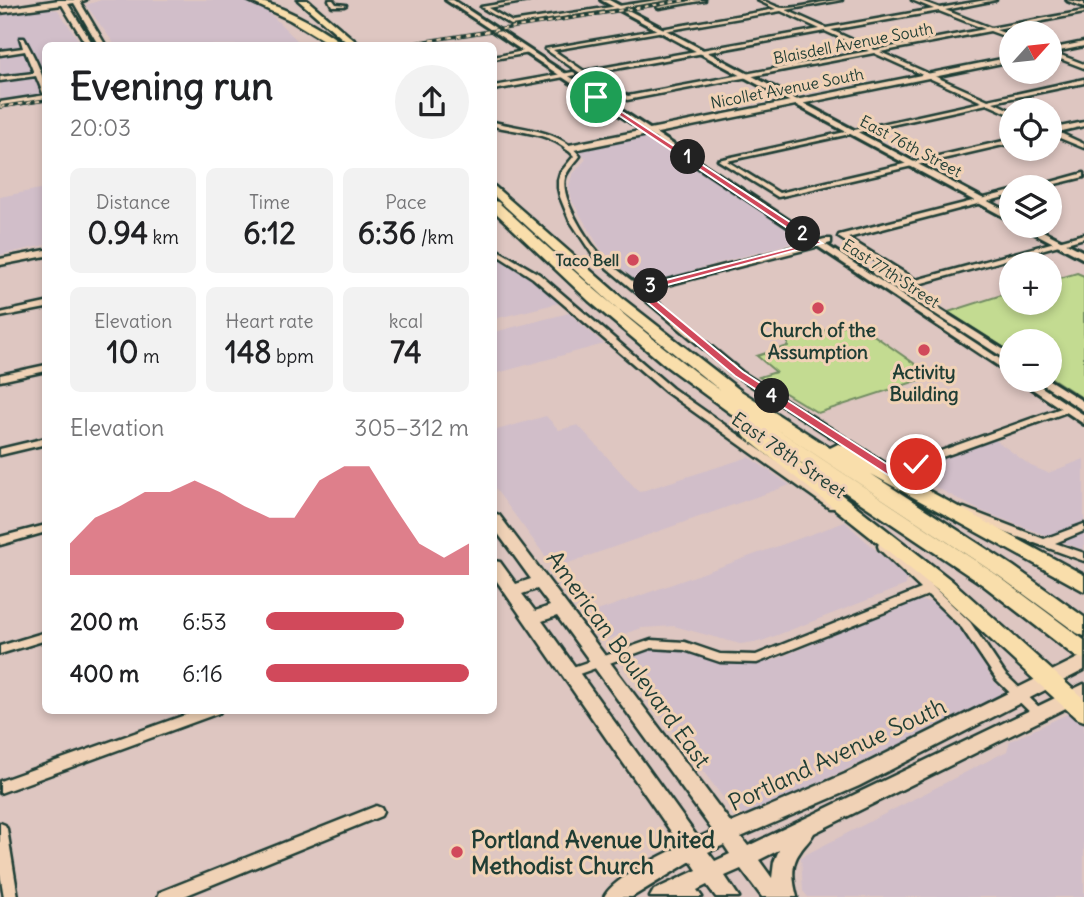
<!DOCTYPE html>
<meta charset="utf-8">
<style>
:root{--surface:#fff;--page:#f2f2f2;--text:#202124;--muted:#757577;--accent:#d1495b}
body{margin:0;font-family:Delius,sans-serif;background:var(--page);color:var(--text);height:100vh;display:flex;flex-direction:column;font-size:26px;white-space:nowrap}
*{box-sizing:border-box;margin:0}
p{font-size:23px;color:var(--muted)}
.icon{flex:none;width:38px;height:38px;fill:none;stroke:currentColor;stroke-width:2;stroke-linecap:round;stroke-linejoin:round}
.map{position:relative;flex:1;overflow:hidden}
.side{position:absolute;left:42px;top:42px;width:455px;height:672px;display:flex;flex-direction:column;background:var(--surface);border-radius:10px;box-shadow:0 4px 10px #0003}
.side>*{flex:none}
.needle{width:46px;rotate:63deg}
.fabs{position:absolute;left:999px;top:21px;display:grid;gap:14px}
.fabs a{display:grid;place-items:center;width:63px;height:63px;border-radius:50%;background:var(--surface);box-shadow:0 4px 10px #0003;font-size:35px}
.pin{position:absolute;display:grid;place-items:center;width:60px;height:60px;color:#fff;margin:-30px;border:4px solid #fff;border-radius:50%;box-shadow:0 2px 7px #0007}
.km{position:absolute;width:35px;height:35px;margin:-18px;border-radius:50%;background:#222;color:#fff;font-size:19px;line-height:35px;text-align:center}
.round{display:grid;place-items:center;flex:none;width:74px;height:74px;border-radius:37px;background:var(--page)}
.headline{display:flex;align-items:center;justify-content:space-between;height:119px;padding:0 28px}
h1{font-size:38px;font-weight:700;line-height:52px}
.stats{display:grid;grid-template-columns:repeat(3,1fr);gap:10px;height:119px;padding:7px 28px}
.stats div{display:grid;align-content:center;border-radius:10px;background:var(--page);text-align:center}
.stats b{font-size:30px;font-weight:700}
.stats small{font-size:19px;font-weight:400}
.stats p{font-size:19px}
.chart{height:196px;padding:14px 28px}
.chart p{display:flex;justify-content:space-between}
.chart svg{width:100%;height:126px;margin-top:7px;fill:var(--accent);opacity:.7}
ul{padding:0 28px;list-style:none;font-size:23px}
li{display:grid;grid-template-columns:112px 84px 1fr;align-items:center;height:52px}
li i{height:18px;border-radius:9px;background:var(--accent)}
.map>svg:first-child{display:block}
</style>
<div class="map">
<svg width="1084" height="897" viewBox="0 0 1084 897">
<rect width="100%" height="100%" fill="#dec6c1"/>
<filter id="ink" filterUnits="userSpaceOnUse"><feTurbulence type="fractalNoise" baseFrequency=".0143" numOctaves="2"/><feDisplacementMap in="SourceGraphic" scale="14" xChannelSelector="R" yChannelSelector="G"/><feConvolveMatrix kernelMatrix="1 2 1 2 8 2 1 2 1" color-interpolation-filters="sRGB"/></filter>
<g filter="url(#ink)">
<path fill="#d1bec9" d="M101,0H241L266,10L302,45H115L86,5Z
M40,8L58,10L82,45L46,46L45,78L36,80L43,96L0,102V13Z
M644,137L650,138L803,240L640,285L601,250L572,201L569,186L572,175L586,159L580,151Z
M45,188V245L0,255V197Z
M494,255L525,273L559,303L494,319Z
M569,313L604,344L494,374V332Z
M546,416L559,430L578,425L639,492L749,457L790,485L554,568L494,487V434L497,430Z
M994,439L1031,466L1048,473L1084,459V550L979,510L909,473L911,469Z
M845,522L907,578L906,585L762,641L740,644L674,626L642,628L608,639L589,614Z
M917,600L933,602L942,608L961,629L993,680L1006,694L752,814L743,815L731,808L619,660L657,649H682L714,661L758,663L774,660Z
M1082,707L1084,709V897H808L803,891L801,857L1007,751L1010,741Z"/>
<path fill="#c3db91" stroke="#718c62" stroke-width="2" d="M1077,273L1084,276V399L1050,377V341H1012L1011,352L948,312L1011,292L1012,303H1050V281Z
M855,322L932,376L818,413L759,377L776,372L757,356L788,346V341Z"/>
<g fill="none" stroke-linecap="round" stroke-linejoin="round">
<g stroke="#1f3d34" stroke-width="5">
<path id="minor" d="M329,0H333L336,4L346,5L344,6H332Z
M522,0H534L488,8L512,22L658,0H669L511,25L481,7Z
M694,0H705L659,8L657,7Z
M757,0C767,0 775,8 784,8C804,8 823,0 842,0L786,10L826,28L934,9L912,0H918L940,8L986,0H996L945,10L991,28L1084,11V13L996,30L1012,36V39L990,31L880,52L988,100L1084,79V83L993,102L1012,111V115L987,104L727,161L779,193L1012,139V143L778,197L718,160L982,102L874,53L627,100L602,88L545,49L776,9ZM781,11L820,29L584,71L553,50ZM939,11L985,29L875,50L831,30ZM825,31L869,51L628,96L606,86L588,74Z
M20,38H24C32,53 46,77 46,95L43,93L36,76L0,81V77L34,73L25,51L0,55V51L23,48Z
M528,50L531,52L530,53L494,59V57Z
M1050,51L1084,64V68L1050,55Z
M573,72L575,73V75L494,90V86Z
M46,95V99L0,106V102Z
M494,122C525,130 559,129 580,156C575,163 567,170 565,178C560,198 585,237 598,252C610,265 626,276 640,287L825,239H831V243L644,291L742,372L893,468L1064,407H1070L1072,409L1070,411L895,474H889L736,376L594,257L569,219L560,197L558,188V180L560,173L574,156C554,132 521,133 494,126Z
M1084,122V126L1058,132L1084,144V148L1050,134V129Z
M1084,173V177L1043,187H1033Z
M1012,191V195L848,238L916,280L1084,234V238L915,285L838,237L839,235Z
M494,248L539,274L672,388L837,504L838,506L837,508H829L666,392L533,278L494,253Z
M46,303V308L0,317V313Z
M46,365V371L0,381V375Z
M46,438V444L0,455V449Z
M964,508L1044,539L1084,524V531L1055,543L1084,553V561L1007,533L960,513L959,511Z
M46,525V532L0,545V537Z
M883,542L887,543L970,622L1005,674L1044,712L1046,715L1044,718L1040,720L1036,718L997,680L962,628L928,595L757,663L720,662L684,650L651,648L568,678L564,676L562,673L564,670L651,640L685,642L720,654L756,655L921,589L879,549L878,546L879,543Z
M46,632V640L0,654V646Z
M199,710H221L219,713L0,793V781Z
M376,806L381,808L383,812L381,816L182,897H158L160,892Z
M0,823L5,825L7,829L18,897H4L0,873Z"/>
</g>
<g stroke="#1f3d34" stroke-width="6">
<path id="tertiary" d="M446,0H453L1012,367V375Z
M601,0H609L1012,214V221Z
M1067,0L1084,3V7L1068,1Z
M1021,226H1033L1084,252V259Z
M876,269L1012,355V363L873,274V270Z
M1019,380H1031L1084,415V424Z
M1036,380H1049L1084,402V411Z"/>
</g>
<g stroke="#1f3d34" stroke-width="5">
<path id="secondary" d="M59,0H86L80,2L106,46H99L74,3L68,4L94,46H87L62,5L0,13V9Z
M1084,42V46L1050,53V49Z
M1012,57V61L569,151L564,148L569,145Z
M46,250V256L0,265V259Z
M494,513L499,515L731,823L845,774L1084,655V670L859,786L741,837L748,846L1084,684V699L814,833C810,841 804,845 800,852C790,865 793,882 797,897H762L741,869L725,876L739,897H716L707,885L697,890L702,897H650L654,890L697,870L691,861L632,897H604C613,878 661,856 681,846L494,577V561L500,562L516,584L531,579L494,528ZM537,589L550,606L535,611L522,594ZM557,616L713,831L698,838L542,621ZM724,845L730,854L715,861L708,852ZM779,850L774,862L772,878L759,860Z"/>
</g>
<g stroke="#1f3d34" stroke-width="5">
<path id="motorway" d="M247,0C274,0 324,28 345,46H333L290,20Z
M298,0H307L361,46H351Z
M494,186L622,298L741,391L830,448L838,444L844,445L1084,575V591L871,474L1013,566L1084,617V636L1077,633L999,576L739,404L997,575L1084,640V659L1076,657L983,585L797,460L951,580L1084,699V721L1076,718L937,590L746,438L743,434L752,429L666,366L589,301L494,211V201L498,202C570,268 642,334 721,391L612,304L494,196Z"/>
</g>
<use href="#minor" fill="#f0d2b6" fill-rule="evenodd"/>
<use href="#tertiary" fill="#f0d2b6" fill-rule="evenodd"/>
<use href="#secondary" fill="#f0d2b6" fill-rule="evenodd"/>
<use href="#motorway" fill="#f9deab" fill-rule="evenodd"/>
<g stroke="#1f3d34" stroke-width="3.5">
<path id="rail" d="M395,46L687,0
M0,107L46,100"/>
</g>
<use href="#rail" stroke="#f0d2b6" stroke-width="2" stroke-dasharray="4.5" stroke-linecap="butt"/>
</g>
</g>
<path fill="#d1495b" stroke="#fff" stroke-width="2" d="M596,95L822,243L645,291L743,372L893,468L920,461V466L896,475H888L735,376L635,292V288L810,243L593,98Z"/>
<g fill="#d1495b" stroke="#f0d2b6" stroke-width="2.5">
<circle cx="633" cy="260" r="7"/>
<circle cx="818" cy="308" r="7"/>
<circle cx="924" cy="350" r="7"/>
<circle cx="457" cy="852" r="7"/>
</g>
<g text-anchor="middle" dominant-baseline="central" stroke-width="6" stroke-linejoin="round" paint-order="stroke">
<g font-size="16" fill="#1f3d34" stroke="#f0d2b6">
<text transform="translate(853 43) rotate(-11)">Blaisdell Avenue South</text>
<text transform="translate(787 88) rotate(-11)">Nicollet Avenue South</text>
<text transform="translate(911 146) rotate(28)">East 76th Street</text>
<text transform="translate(891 273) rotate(33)">East 77th Street</text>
</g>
<g font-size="16" font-weight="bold" fill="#1f3d34" stroke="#f0d2b6" text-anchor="end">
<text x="619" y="260">Taco Bell</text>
</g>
<g font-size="19" font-weight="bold" fill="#1f3d34" stroke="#f0d2b6">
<text x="818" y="330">Church of the<tspan x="818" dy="22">Assumption</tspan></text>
<text x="924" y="372">Activity<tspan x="924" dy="22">Building</tspan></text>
</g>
<g font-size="19" fill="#1f3d34" stroke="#f0d2b6">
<text transform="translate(789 455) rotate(35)">East 78th Street</text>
</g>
<g font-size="23" fill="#1f3d34" stroke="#f0d2b6">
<text transform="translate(629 659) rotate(54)">American Boulevard East</text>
<text transform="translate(837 754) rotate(-25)">Portland Avenue South</text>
</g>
<g font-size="23" font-weight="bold" fill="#1f3d34" stroke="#f0d2b6" text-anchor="start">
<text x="471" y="839">Portland Avenue United<tspan x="471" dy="26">Methodist Church</tspan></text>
</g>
</g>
</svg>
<div class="fabs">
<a><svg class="needle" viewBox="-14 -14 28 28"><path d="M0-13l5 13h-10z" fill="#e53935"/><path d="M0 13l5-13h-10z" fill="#757577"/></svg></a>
<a><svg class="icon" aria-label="locate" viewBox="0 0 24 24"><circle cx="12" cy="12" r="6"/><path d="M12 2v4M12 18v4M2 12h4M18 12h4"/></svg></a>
<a><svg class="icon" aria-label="layers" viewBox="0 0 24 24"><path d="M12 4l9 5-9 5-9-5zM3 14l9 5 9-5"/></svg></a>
<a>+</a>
<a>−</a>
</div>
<div class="pin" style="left:596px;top:97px;background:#1e9e55"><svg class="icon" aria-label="arrive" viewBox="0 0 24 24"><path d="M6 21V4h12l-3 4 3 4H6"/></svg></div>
<div class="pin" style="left:916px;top:464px;background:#d93025"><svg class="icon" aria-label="check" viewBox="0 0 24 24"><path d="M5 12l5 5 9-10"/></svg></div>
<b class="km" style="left:688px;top:157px">1</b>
<b class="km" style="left:803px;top:234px">2</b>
<b class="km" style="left:651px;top:286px">3</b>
<b class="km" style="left:772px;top:396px">4</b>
<section class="side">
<div class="headline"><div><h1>Evening run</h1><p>20:03</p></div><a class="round"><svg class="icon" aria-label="share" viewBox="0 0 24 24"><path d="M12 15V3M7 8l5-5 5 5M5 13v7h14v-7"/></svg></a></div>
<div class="stats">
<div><p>Distance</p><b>0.94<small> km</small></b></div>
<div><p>Time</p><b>6:12</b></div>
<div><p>Pace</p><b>6:36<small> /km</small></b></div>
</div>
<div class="stats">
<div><p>Elevation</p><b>10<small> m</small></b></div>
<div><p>Heart rate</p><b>148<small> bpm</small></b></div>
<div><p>kcal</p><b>74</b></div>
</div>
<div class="chart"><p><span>Elevation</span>305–312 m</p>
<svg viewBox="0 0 160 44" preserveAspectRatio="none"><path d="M0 44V33L10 24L20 20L30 15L40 15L50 11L60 15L70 20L80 24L90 24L100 11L110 6L120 6L130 20L140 33L150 38L160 33V44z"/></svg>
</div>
<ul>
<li><b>200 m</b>6:53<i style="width:68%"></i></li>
<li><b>400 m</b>6:16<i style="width:100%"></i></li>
</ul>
</section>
</div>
